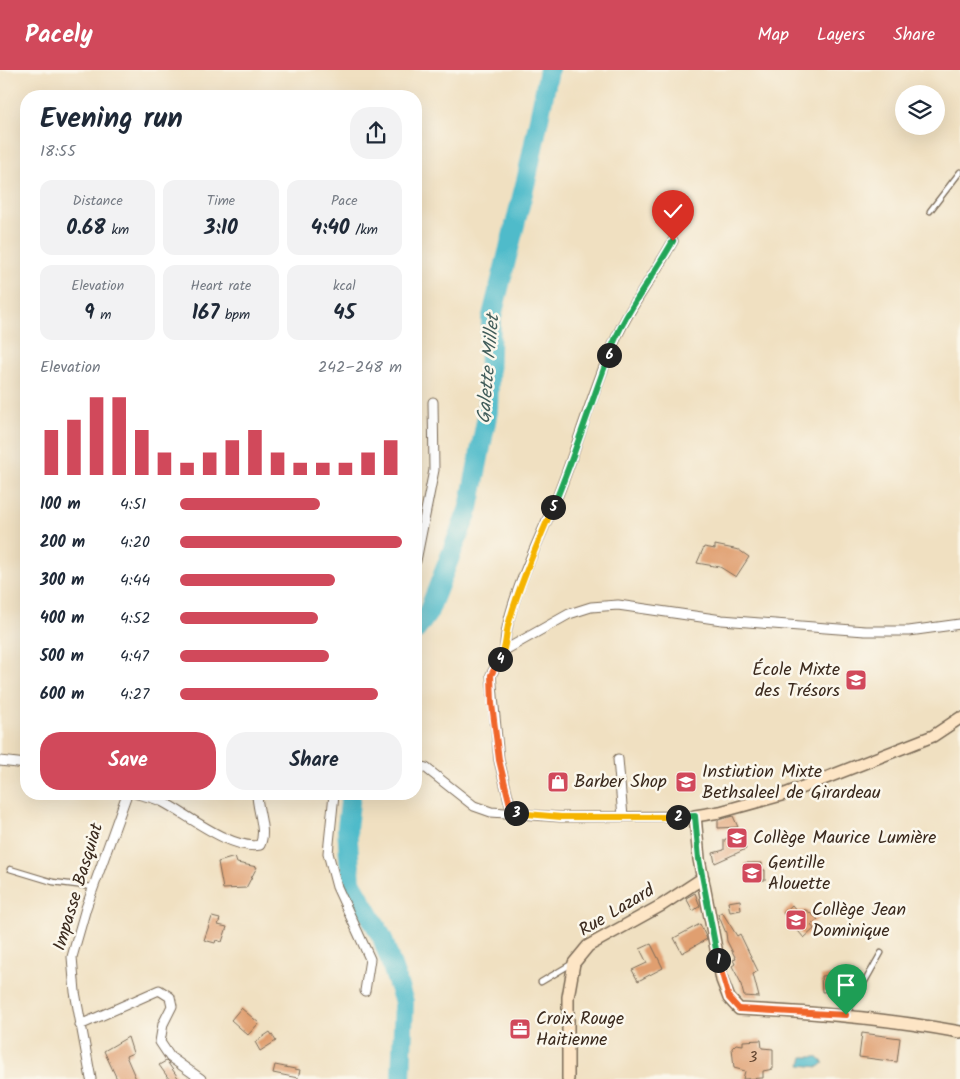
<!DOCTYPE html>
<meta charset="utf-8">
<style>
:root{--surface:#fff;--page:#f2f2f3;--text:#1f2937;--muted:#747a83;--accent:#d1495b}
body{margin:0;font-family:Kalam,sans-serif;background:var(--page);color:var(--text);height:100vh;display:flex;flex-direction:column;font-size:19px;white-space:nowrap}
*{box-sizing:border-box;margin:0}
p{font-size:16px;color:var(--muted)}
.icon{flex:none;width:28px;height:28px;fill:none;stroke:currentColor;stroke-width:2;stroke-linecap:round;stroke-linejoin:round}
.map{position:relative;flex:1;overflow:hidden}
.sheet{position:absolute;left:20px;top:20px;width:402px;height:710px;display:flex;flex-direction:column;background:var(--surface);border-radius:20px;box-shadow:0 5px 20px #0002}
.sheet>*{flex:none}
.buttons{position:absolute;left:895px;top:15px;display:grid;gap:10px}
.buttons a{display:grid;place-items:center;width:50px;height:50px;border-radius:50%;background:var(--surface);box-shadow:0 5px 20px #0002;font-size:25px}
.pin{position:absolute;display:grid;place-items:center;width:42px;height:42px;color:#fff;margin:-51px -21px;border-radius:50% 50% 50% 0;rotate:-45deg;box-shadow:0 0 5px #0007}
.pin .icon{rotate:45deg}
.km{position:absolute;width:25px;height:25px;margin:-12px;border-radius:50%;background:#222;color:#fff;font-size:14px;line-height:25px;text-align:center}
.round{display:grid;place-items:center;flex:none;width:52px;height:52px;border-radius:20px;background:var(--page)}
.headline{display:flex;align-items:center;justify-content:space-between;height:85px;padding:0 20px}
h1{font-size:28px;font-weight:600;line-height:38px}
.stats{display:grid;grid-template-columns:repeat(3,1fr);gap:8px;height:85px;padding:5px 20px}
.stats div{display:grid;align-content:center;border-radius:12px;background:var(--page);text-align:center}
.stats b{font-size:21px;font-weight:600}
.stats small{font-size:14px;font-weight:400}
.stats p{font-size:14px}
.chart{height:140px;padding:10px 20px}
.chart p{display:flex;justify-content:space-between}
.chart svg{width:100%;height:90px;margin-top:5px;stroke:var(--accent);stroke-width:6}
.primary-button{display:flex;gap:10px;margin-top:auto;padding:10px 20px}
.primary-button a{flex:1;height:58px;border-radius:20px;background:var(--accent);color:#fff;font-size:20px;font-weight:600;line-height:58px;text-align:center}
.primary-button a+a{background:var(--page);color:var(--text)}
ul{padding:0 20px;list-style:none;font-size:16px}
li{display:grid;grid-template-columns:80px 60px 1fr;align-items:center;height:38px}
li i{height:12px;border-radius:6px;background:var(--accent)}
header{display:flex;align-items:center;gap:30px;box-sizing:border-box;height:70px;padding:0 25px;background:var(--accent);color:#fff}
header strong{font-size:24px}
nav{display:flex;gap:28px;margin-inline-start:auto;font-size:18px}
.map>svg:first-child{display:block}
</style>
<header>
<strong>Pacely</strong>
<nav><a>Map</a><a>Layers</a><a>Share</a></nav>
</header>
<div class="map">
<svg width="960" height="1009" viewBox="0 0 960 1009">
<rect width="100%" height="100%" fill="#fbf7ec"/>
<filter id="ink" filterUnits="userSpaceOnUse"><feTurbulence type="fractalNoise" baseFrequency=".02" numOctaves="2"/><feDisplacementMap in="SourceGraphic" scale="10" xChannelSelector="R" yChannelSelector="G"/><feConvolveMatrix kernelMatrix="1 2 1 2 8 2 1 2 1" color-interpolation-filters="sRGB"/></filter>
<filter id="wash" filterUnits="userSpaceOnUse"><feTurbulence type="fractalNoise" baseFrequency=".0096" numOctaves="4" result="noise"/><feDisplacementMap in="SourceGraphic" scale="20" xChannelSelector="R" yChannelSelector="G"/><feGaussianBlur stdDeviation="1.12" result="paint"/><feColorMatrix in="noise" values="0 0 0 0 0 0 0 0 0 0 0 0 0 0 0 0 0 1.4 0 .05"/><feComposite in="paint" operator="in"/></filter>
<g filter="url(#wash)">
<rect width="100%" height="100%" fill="#f0e0c1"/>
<path fill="#4fbbca" stroke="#457274" d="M803,987H817L824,993L819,997L801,995Z"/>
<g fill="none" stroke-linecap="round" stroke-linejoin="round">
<path stroke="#4fbbca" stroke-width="20" d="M416,560L428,543L469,438L488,341L491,250L527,107L549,0
M351,724L347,758L351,812L382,867L404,932L401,1009"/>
</g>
<g id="blocks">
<path fill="#e09f70" d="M715,475L739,480L749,487L736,507L720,497L697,493L704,477L715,479Z
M733,746L738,757L718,758V750Z
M737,763L746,779L715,793L713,783L724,780V770Z
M235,787L237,793L257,797L246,818L223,819L218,792Z
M745,793H762V800H765V810H748Z
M695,823L700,836L693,841L686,828Z
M740,830L741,840L730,842L728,832Z
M792,835L797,841L806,840L818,849L811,855L814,859L804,868L783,843Z
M722,842L737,866L740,864L758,901L753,904L759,927L744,926L740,911L732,896L735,894L733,890L736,889L727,871L726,863L718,844Z
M212,847L220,849L218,855L227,857L222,872L216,870L215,873L204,870Z
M700,854L707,869L682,883L674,868Z
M651,874L663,898L638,911L632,900L647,893L640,879Z
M836,905L838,921L822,922L821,906Z
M241,938L259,953L248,965L231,950Z
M270,962L276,971L260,981L255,972Z
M862,963L900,968L897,992L859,987Z
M128,967L133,983L126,986L136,1009H117L104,981Z
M761,970L762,978L773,979V999L763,1001V1008L743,1009L745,1001L734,998L732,978L736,974L743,975V971Z
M166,991L168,993L179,1009H169L159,995Z
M275,995L300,1000L298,1008L273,1003Z"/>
</g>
</g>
<g filter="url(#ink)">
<use href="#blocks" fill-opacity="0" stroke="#7a6a57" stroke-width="1"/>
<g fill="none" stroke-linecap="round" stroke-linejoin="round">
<g stroke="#7a6a57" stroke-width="7">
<path id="lane" d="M930,141L960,102
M10,799L53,812L93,817
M541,912L573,893
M846,945L881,883"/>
</g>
<g stroke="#7a6a57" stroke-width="11">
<path id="street" d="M416,491L434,400L433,332
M505,580C503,543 540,467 556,430C576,381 590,329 611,280C626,241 653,208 673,171
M618,689L623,747
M0,691L26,694
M416,695L426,698L474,736L491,742L561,747L695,746
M137,724C146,726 155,728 163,732C188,745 232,781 260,775C267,761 257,740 257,724
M334,724L328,783L337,817L370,889L365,921
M512,743L499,690L491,605L505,580L569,544L591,537L618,535L722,550L865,561H909L960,554
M80,955L159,920L170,927L172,936L163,954L160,972L170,987L201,1009
M91,1009L75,922L72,887L86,838L127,724"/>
</g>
<g stroke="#7a6a57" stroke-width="14">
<path id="secondary" d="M960,648L933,666L785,724L720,742L695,746L699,789L722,910L729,928L739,939C816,942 884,948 960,962
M568,1009V927L574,893L588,876L662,835L703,808"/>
</g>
<use href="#lane" stroke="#fff" stroke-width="4.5"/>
<use href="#street" stroke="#fff" stroke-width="9"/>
<use href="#secondary" stroke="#fde5c5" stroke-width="11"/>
</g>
</g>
<g fill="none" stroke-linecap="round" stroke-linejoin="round" filter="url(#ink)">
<g stroke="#fff" stroke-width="10">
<path id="split-1" d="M718,890L729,928L739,939L846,945"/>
</g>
<g stroke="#fff" stroke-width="10">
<path id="split-2" d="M678,747L695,746L699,789L718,890"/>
</g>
<g stroke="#fff" stroke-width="10">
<path id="split-3" d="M516,743L561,747H678"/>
</g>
<g stroke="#fff" stroke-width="10">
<path id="split-4" d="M500,589L491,605L492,634L499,690L512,743H516"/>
</g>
<g stroke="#fff" stroke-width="10">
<path id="split-5" d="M500,589C507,578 505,565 509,552C520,513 537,475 553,437"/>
</g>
<g stroke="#fff" stroke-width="10">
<path id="split-6" d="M553,437C574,387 590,336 609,285"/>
</g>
<g stroke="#fff" stroke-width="10">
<path id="split-7" d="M609,285C623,244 652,209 673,171"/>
</g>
<use href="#split-1" stroke="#f0652b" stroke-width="6"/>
<use href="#split-2" stroke="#22a559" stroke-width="6"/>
<use href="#split-3" stroke="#f5b400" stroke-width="6"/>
<use href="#split-4" stroke="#f0652b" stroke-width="6"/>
<use href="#split-5" stroke="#f5b400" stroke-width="6"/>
<use href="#split-6" stroke="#22a559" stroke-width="6"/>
<use href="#split-7" stroke="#22a559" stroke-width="6"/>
</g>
<defs>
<g id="school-square" transform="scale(1.125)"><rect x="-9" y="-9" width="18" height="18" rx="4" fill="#d1495b" stroke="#fbf7ec"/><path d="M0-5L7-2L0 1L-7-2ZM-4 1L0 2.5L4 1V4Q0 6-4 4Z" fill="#fff"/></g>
<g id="shop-square" transform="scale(1.125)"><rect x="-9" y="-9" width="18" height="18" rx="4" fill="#d1495b" stroke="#fbf7ec"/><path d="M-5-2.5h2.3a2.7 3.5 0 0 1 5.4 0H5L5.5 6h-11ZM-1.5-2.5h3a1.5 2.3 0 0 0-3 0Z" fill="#fff"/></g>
<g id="university-square" transform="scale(1.125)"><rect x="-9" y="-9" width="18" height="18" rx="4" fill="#d1495b" stroke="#fbf7ec"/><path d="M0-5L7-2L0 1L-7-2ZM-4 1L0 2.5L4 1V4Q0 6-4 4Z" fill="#fff"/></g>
<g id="office-square" transform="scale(1.125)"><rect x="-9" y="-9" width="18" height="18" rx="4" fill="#d1495b" stroke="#fbf7ec"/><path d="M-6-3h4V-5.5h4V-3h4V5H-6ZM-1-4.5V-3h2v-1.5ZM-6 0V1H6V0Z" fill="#fff"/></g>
</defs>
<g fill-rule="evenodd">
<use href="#school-square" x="856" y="610"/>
<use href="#shop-square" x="558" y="712"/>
<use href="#university-square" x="686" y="712"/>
<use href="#school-square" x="737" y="768"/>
<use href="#school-square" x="752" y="803"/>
<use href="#school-square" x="796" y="850"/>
<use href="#office-square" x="520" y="959"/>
</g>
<g text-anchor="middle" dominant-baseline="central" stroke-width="5" stroke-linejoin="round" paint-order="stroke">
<g font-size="15" fill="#644732">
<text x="753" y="988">3</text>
</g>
<g font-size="18" fill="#3b2a1e" stroke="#fbf7ec" text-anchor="start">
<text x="840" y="600" text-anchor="end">École Mixte<tspan x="840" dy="21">des Trésors</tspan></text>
<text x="702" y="702">Instiution Mixte<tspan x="702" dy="21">Bethsaleel de Girardeau</tspan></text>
<text x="574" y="712">Barber Shop</text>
<text x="753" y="768">Collège Maurice Lumière</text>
<text x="768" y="793">Gentille<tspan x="768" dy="21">Alouette</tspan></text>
<text x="812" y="840">Collège Jean<tspan x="812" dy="21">Dominique</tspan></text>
<text x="536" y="949">Croix Rouge<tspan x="536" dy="21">Haitienne</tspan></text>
</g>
<g font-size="18" fill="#3b2a1e" stroke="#fbf7ec">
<text transform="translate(79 817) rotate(-73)">Impasse Basquiat</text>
<text transform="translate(617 841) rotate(-31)">Rue Lazard</text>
</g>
<g font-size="19" font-style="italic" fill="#425d5a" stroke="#fbf7ec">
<text transform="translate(489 299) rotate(-85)">Galette Millet</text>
</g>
</g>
</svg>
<div class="buttons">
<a><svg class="icon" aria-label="layers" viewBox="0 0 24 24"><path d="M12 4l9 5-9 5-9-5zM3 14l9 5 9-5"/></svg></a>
</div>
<div class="pin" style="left:846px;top:945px;background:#1e9e55"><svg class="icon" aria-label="arrive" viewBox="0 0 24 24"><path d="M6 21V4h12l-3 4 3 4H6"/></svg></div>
<div class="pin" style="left:673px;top:171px;background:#d93025"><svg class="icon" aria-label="check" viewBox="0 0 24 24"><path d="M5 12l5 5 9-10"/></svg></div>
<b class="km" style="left:718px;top:890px">1</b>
<b class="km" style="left:678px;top:747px">2</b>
<b class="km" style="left:516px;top:743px">3</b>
<b class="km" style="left:500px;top:589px">4</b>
<b class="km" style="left:553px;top:437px">5</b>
<b class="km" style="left:609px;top:285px">6</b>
<section class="sheet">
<div class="headline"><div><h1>Evening run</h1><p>18:55</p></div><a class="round"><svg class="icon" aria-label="share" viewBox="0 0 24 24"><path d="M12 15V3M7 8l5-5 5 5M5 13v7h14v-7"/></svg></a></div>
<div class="stats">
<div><p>Distance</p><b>0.68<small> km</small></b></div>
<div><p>Time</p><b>3:10</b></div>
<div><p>Pace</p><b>4:40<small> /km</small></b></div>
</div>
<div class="stats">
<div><p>Elevation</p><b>9<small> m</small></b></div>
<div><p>Heart rate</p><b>167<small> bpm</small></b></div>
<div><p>kcal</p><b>45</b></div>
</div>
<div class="chart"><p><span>Elevation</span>242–248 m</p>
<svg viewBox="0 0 160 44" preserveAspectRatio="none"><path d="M5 44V22M15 44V17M25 44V6M35 44V6M45 44V22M55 44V33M65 44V38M75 44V33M85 44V27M95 44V22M105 44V33M115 44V38M125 44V38M135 44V38M145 44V33M155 44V27"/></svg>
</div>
<ul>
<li><b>100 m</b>4:51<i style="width:63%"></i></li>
<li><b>200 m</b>4:20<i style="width:100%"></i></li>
<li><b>300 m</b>4:44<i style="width:70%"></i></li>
<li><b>400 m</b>4:52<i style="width:62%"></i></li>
<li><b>500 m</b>4:47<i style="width:67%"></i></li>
<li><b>600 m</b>4:27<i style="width:89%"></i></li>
</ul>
<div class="primary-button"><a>Save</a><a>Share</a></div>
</section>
</div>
